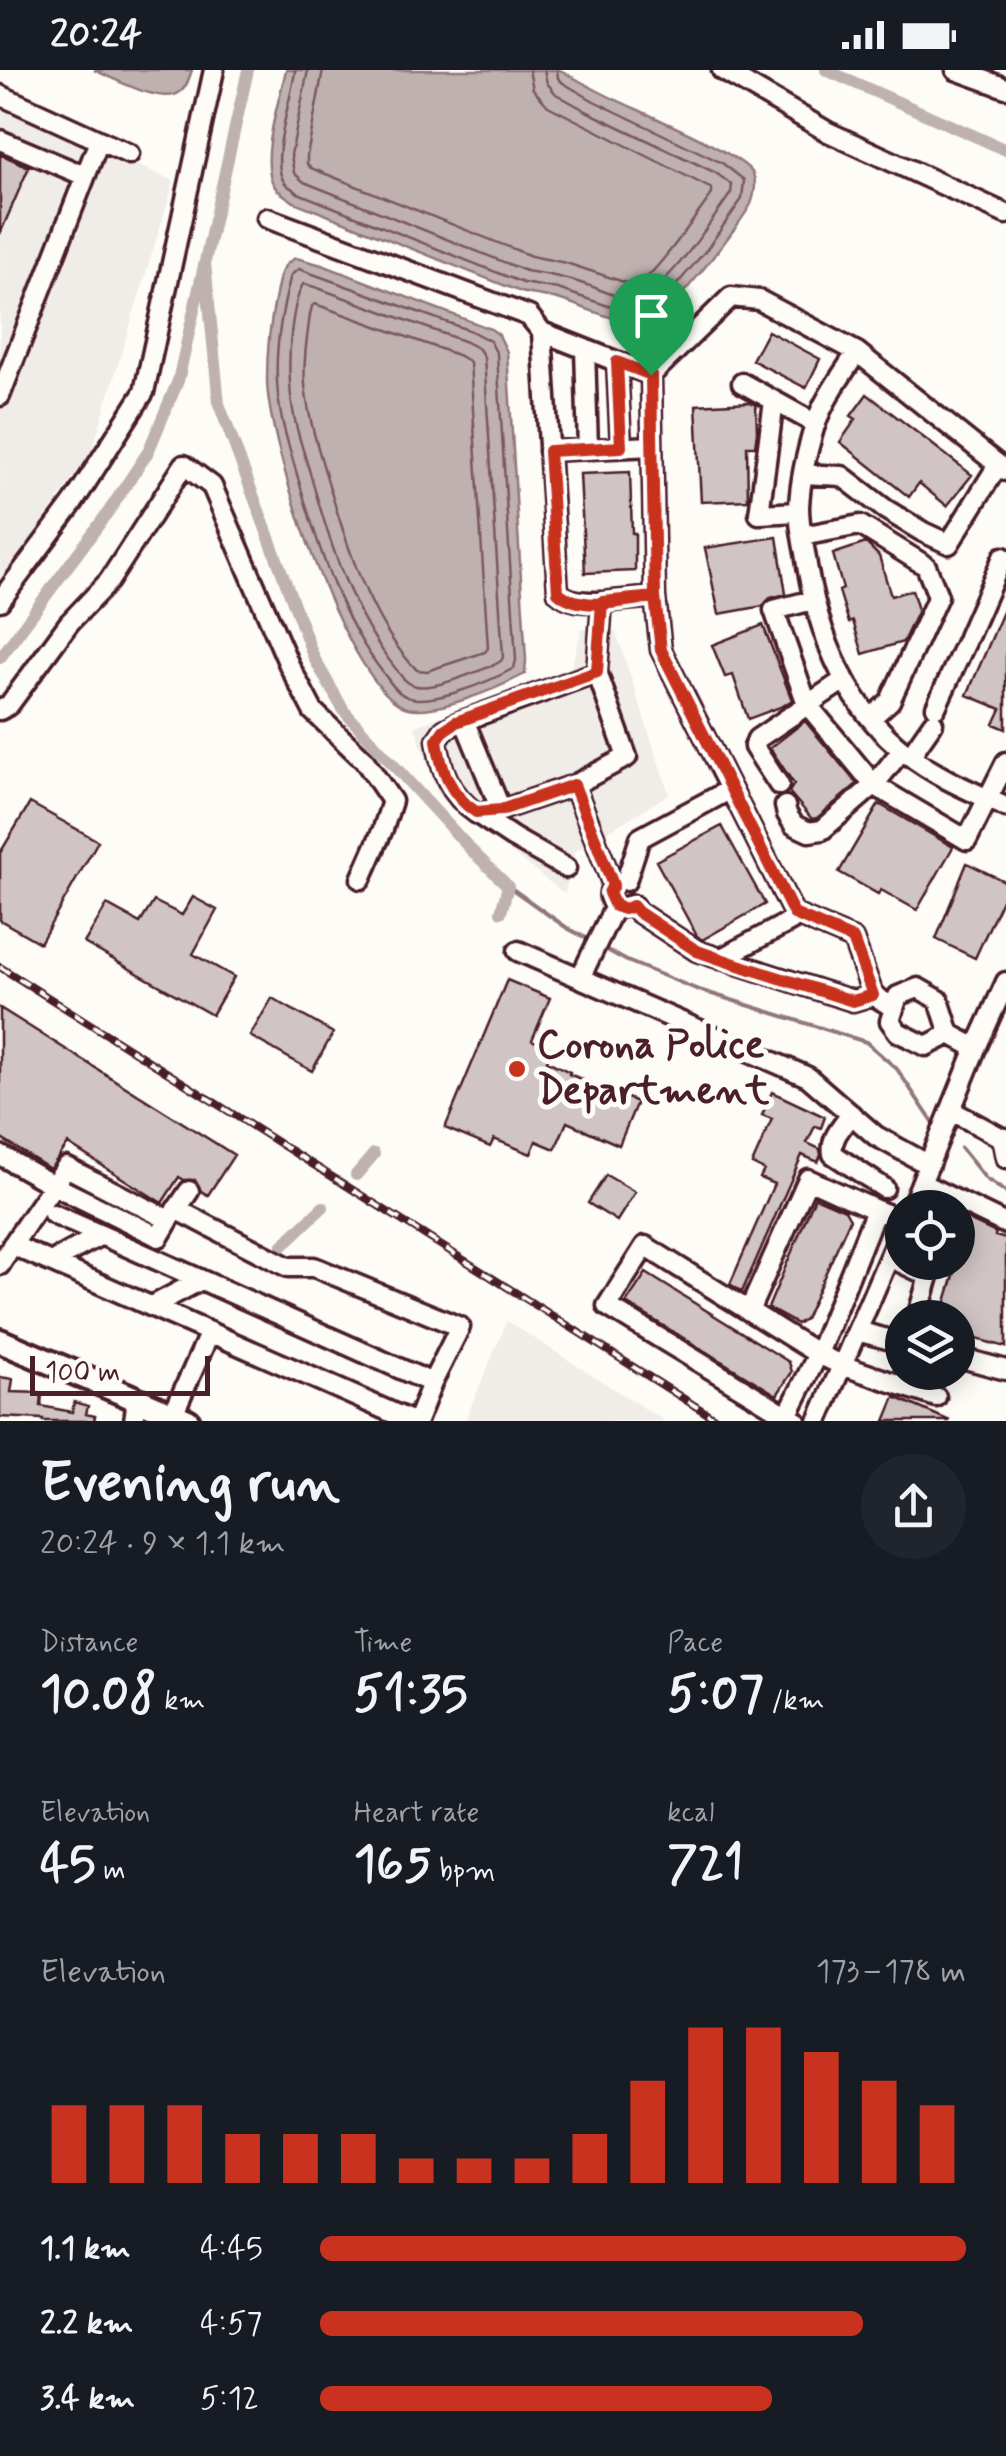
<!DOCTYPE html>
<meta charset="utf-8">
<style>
:root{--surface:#171b24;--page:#20242c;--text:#f1f3f6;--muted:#9ea1a6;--accent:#c8321e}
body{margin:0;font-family:Mynerve,sans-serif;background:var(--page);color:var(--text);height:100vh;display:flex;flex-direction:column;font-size:38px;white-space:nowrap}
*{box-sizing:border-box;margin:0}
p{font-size:32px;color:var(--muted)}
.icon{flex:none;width:55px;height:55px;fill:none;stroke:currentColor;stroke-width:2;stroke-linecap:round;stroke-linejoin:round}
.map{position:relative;height:1351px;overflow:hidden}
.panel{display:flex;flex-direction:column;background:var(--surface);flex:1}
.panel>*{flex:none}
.fabs{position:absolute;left:885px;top:1120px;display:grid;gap:20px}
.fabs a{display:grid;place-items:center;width:90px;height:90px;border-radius:50%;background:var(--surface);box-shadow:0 5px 25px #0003;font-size:50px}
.scale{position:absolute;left:30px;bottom:25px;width:180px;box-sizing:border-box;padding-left:10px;border:5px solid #4a1f2b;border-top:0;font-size:28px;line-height:35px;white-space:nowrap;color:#4a1f2b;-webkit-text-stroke:8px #fdfcf7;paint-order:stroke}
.pin{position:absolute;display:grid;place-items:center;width:85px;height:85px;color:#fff;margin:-102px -42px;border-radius:50% 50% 50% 0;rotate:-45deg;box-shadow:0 0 10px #0007}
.pin .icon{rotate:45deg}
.round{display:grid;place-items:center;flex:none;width:105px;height:105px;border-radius:52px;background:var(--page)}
.summary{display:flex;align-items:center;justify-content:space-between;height:170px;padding:0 40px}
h1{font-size:55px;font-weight:700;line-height:75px}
.metrics{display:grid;grid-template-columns:repeat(3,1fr);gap:15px;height:170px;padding:10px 40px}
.metrics div{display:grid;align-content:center}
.metrics b{font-size:50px;font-weight:700}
.metrics small{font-size:28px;font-weight:400}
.metrics p{font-size:28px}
.chart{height:280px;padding:20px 40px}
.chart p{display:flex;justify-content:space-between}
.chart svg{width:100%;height:180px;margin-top:10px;stroke:var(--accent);stroke-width:6}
ul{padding:0 40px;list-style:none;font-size:32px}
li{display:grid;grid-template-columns:160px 120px 1fr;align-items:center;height:75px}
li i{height:25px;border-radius:12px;background:var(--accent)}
.status{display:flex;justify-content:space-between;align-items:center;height:70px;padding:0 50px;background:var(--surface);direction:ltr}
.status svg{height:28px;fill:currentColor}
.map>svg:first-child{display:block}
</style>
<div class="status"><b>20:24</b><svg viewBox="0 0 49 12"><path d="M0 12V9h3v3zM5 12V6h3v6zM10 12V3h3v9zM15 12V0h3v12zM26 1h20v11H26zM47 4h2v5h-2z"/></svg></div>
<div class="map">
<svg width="1006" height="1351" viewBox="0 0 1006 1351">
<rect width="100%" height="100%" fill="#fdfcf7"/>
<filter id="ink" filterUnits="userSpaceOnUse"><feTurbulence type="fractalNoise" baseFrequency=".01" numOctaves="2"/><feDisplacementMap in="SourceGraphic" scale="20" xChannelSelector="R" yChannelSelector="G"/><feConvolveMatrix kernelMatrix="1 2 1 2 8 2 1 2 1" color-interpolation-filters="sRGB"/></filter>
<g filter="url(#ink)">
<path fill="#f0ece8" d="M0,37L174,111L92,380L0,514Z
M582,559L616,562L669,724L574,782L565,824L438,726L415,656L570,600Z
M507,1251L664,1351H465Z"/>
<path fill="#c0b1b1" stroke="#91777b" stroke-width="2.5" d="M94,0H192C189,8 187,17 180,22C163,36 113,8 94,0Z
M286,0H560C573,7 586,15 600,22C626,36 743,83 753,104C757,112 754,127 751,134C740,154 672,243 653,251C630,260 583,236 558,229C546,226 533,225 521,222L294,132C288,127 279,123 275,117C258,93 280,28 286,0Z
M296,188L322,195L491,259L499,265L507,282L526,590L525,604C500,617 428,649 402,636C343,607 267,373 267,309C267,282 270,252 276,225C279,210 280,194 296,188Z"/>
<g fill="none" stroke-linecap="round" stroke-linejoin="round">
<path stroke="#795961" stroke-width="2.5" d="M295,0C293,26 268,93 285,113C288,117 294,119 298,123L523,213L558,219L626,242L649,240L673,219L707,179L742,129L744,110L722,93L594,31L563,13L558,8L557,0
M308,0L291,85L294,103L304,112L526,201C547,204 567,208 587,215C601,219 617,229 632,229C660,231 714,147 731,123L732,115L716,103L588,42L556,24L547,13L544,0
M323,0L307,86V94L311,98L531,186L566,193L630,214C632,214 635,215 638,214C655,206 699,142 712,124V119L548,36L533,19L529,0
M299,199L471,261L490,271L497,284L516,590L514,598C493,610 428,638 405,626C396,622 390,612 384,604C340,548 318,476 298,408C289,376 278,345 277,311C275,276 282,239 291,205Z
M303,214L315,217L466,272L479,279L484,287L503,587L501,591L494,595C475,602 431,622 413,615C406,613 400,605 396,599C351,543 329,471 310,403C301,373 291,345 290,313C288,286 291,237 303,214Z
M315,234L460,286L470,292L488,578L485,582L427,601L417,600C370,554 344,467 326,405C317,375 308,346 305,315C303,292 307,268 310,245L312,236Z"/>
<path stroke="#91777b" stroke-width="4" d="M508,816L567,858L588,869
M605,879L627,891L696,919L866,972L897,999L932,1051
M961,1078L986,1109L1006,1122"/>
<path stroke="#c0b1b1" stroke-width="12" d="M826,0L1006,80
M205,193L219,334L314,588L344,641L472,781L508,816L501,842
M0,588L109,441L148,382L178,311L248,0
M356,1105L374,1084
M282,1176L323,1137"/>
</g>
<path fill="#d0c5c4" stroke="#4a1f2b" stroke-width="2.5" d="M0,84L29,97L0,164Z
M768,261L820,289L806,318L752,290Z
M867,324L972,405L947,436L919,413L909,427L840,372L856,349L851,346Z
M750,332L756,335L757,362L755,376H747L748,430L701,432L696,335Z
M630,402L632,463H635V501L585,503L580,404Z
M777,467L786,524L770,528L763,536L719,544L705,478Z
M866,473L879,486L891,526L912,520L918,540L903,572L863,584L853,551L849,553L839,521L843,519L833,484Z
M1006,535V659L994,654L1001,639L967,625Z
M763,555L792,630L783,636L748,649L733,605L725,607L712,575Z
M805,651L857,714L817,748L812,749L789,722L794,714L770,678Z
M30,733L98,771L40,873L0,850V783Z
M879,734L953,777L917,840L881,820L878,824L839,802Z
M722,756L765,834L702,870L697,866L656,791Z
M967,793L1006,812V821L975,888L936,869Z
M193,827L217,840L193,884L234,907L212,945L84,873L107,835L140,853L154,831L182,845Z
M507,910L550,928L532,970L552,979L547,991L570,1002L569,1004L637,1032L619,1075L567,1052L555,1079L536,1071L531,1084L494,1069L490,1077L445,1058Z
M272,928L333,963L312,1001L250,966Z
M0,938L234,1085L208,1125L201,1121L195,1110H184L179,1107L162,1133L68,1074L50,1099L0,1068Z
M772,1022L825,1047L821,1058L815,1056L807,1073L820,1079L821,1085L818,1092L802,1085L742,1222L730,1214L774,1114L760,1108L764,1100L752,1094L772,1049L762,1045Z
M606,1105L635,1122L617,1151L588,1133Z
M815,1127L845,1140L850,1149L805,1249L797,1254L768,1238Z
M958,1145L996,1163L995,1166L1006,1169V1277L958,1264V1248H941L958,1192Z
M646,1203L789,1292L792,1302L777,1325L626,1233Z
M0,1307L13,1309L11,1322L42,1323L41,1336L72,1342L74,1332L88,1336L86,1344L95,1346L94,1351H43V1349L0,1347Z
M895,1327L950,1351H885Z"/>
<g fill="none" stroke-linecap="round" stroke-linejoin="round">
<g stroke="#4a1f2b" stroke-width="25">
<path id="minor" d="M722,0L828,62L1006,144
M956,0L1006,18
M0,25L129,84
M0,70L85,106
M267,148L529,246L542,262
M585,279L588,379
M857,282C842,305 824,329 815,355C807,381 800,410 799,437C799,452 802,468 805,483C816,558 843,634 906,683C936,707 971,721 1006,737
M617,292L621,377
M742,313L816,354
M0,326L99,71
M774,331L759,444L799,442
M549,381L652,376
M803,404L842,406L885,439L923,462L949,474L998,395
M802,466L860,455L926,496L938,526L890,631L871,648
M655,527L651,305L731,227L759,230L857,282L1006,401
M813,530L774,540L807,634L874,715L967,770L1006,692
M0,531L73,433L144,322L214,0
M602,532C585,532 570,533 558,522L542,262L651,305
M968,567L1003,487
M936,637L965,574
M0,640L9,635L69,553L109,511L184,395L212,416L290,597L313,641L364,690L392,731L383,759L361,809
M464,650L501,740
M910,686L933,653
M574,715L501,740L476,743C450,725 441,701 437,670L444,660L457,653L597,602
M779,715L754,677L757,669L844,610
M785,736L787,744L794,755L809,762L822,760L874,715L902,680
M476,743L512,767L566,798
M626,811L640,768L731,719L794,844L853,869L873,925
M633,835L619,838C609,833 607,824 613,815L574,715L627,687L597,602L602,532L655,527L661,580L731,719
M633,835L638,842L697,881L853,931L873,925L894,938
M518,881L808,1007L876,1066L929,1095
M720,889L791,851L794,844
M580,908L615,836
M950,964L926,976L898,962L890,951L898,926L918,918L939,930L950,964L976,978
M952,1041L1002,1068H1006
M851,1044C842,1057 830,1068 833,1084L884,1118
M1002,1068L1006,1088
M0,1085L53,1115L159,1167L169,1150L66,1097C44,1129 20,1161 0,1195
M921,1113L1006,1154
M911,1138L976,978L1006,912
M176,1139L288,1197H314L460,1257L432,1313L417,1351
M53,1144L101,1165
M172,1146L189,1121
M12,1175L411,1351
M889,1187L929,1206L917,1248
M51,1192L101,1165L432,1313
M152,1236L201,1210
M749,1241L808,1109L876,1140
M857,1261L902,1273
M958,1287L1006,1300
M173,1344L210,1262
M787,1346L818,1284L876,1140L902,1150
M134,1351L137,1328
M796,1351L607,1236L645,1176L818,1284L841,1295L936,1327
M818,1351L902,1157"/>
</g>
<g stroke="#4a1f2b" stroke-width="30">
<path id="major" d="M0,1271L188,1351"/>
</g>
<use href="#minor" stroke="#fdfcf7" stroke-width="18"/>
<use href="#major" stroke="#fdfcf7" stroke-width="22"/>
<g stroke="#4a1f2b" stroke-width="8">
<path id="rail" d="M0,897L719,1351"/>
</g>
<use href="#rail" stroke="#fdfcf7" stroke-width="4" stroke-dasharray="11" stroke-linecap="butt"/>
</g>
</g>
<g fill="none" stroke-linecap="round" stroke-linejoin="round" filter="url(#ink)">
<g stroke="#fff" stroke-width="20">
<path id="route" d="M651,305L655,527L602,532L597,602L456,652L444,660L437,670C441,700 450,725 476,742L501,740L574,715L613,815L609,823L615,836L624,839L633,836L638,842L697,881L732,893L853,931L873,925L853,869L794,844L661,580L655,527C627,530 581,543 558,522L549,381L621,377L617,292L651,305"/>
</g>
<use href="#route" stroke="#c8321e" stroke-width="12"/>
</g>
<circle fill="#c8321e" stroke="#fdfcf7" stroke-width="4" cx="517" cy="999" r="10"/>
<g text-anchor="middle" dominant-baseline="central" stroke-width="10" stroke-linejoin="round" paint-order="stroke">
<g font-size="40" font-weight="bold" fill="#4a1f2b" stroke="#fdfcf7" text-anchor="start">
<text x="537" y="976">Corona Police<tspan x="537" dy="46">Department</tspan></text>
</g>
</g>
</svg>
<div class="fabs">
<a><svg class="icon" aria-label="locate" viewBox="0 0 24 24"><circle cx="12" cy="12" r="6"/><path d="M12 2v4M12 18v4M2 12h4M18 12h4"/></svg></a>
<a><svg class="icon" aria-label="layers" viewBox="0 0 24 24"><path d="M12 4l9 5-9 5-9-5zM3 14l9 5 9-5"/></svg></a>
</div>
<div class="scale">100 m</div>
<div class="pin" style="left:651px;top:305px;background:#1e9e55"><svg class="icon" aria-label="arrive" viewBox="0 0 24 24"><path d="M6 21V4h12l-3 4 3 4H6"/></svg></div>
</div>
<section class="panel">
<div class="summary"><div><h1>Evening run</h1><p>20:24 · 9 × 1.1 km</p></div><a class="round"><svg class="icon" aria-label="share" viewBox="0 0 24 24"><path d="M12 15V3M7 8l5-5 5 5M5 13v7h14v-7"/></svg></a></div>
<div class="metrics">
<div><p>Distance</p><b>10.08<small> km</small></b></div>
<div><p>Time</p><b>51:35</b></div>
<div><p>Pace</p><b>5:07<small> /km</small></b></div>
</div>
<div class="metrics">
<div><p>Elevation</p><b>45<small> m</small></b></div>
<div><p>Heart rate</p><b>165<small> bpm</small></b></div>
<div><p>kcal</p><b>721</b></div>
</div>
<div class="chart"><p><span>Elevation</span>173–178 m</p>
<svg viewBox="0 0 160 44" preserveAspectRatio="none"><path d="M5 44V25M15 44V25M25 44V25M35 44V32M45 44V32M55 44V32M65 44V38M75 44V38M85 44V38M95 44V32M105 44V19M115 44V6M125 44V6M135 44V12M145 44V19M155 44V25"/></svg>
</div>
<ul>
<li><b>1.1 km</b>4:45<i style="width:100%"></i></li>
<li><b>2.2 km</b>4:57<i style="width:84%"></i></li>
<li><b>3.4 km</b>5:12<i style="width:70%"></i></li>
</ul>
</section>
